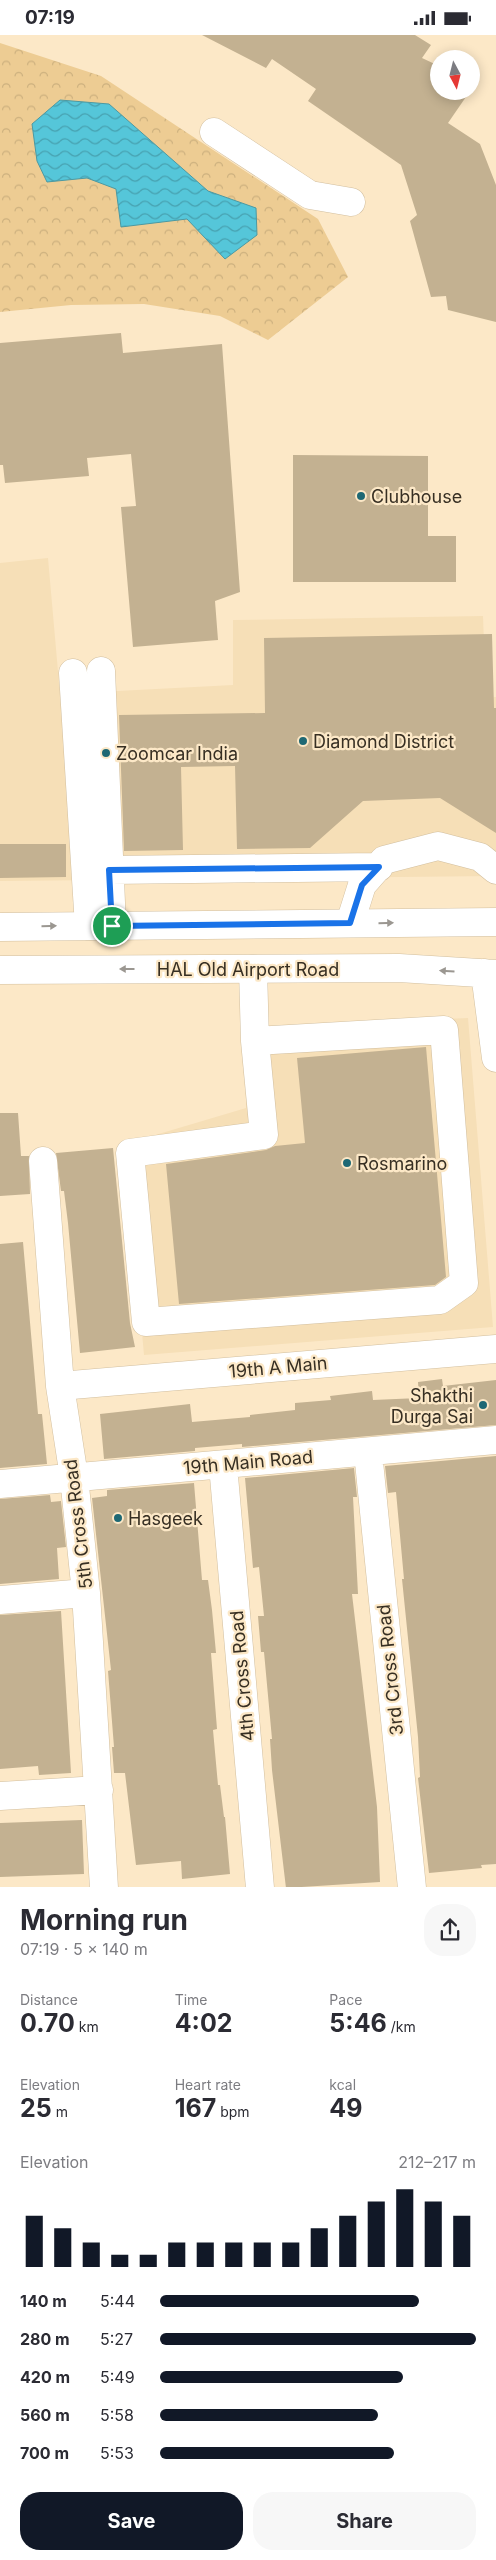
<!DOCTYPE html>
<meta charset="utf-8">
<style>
:root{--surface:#fff;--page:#f7f7f7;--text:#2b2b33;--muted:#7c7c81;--accent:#111827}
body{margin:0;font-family:Inter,sans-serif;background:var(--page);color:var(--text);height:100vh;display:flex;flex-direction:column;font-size:19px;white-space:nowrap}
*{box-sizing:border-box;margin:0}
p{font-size:16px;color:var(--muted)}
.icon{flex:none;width:28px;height:28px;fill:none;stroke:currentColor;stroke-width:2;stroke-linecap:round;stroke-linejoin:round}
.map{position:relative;height:1852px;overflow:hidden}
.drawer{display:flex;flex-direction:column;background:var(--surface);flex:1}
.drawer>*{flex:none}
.needle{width:32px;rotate:173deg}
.fabs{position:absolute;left:430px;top:15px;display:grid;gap:10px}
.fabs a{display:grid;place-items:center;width:50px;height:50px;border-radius:50%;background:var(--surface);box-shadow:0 2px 12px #0003;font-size:25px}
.pin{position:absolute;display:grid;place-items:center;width:42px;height:42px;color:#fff;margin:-21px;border:2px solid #fff;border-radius:50%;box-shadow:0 1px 5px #0007}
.round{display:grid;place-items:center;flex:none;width:52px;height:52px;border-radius:20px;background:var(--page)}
.head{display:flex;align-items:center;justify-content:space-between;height:85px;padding:0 20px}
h1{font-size:28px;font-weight:700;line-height:38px}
.figures{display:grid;grid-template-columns:repeat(3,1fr);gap:8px;height:85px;padding:5px 20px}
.figures div{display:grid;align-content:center}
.figures b{font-size:25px;font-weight:700}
.figures small{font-size:14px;font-weight:400}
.figures p{font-size:14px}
.chart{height:140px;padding:10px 20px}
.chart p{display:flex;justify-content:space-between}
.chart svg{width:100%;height:90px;margin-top:5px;stroke:var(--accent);stroke-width:6}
.cta{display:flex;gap:10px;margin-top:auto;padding:10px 20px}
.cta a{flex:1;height:58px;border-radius:20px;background:var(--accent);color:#fff;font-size:20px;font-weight:700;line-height:58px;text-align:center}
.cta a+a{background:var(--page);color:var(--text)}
ul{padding:0 20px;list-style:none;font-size:16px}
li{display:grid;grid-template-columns:80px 60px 1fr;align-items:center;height:38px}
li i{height:12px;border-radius:6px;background:var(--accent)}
.status{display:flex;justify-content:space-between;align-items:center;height:35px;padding:0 25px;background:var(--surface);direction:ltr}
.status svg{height:14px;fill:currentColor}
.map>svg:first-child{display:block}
</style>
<div class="status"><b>07:19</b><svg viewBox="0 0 49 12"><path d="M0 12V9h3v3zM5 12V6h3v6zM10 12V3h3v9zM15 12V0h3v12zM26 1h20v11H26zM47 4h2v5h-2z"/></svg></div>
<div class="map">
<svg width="496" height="1853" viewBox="0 0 496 1853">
<defs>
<pattern id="park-crowns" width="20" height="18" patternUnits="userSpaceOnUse" patternTransform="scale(1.25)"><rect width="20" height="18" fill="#edcc93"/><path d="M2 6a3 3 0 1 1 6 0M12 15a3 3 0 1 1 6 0" fill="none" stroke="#ccb07e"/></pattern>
<pattern id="water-waves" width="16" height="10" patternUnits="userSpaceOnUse" patternTransform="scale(1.25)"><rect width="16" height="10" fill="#55c6d9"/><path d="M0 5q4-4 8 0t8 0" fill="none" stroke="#47a1b0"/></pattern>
</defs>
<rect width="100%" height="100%" fill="#fce8c7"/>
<path fill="#f6dfb7" d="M48,523L60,659L233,650V585L483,581L486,662H496V841L0,846V528Z
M468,983L493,1292L144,1320L125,1109L246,1073L248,992Z"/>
<path fill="url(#park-crowns)" d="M0,8L101,41L318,184L348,242L268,305L220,281L144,269L71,270L0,277Z"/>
<path fill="url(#water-waves)" stroke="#4c99a2" d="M60,65L109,69L208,156L256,173L257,200L225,224L187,184L121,192L116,154L87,143L47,147L37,126L32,89Z"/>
<path fill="#c3b191" d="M202,0H415L431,10L422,23L439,31V56H470L448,88L480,109L496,150V287L448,275L446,261L431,262L410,186L417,180L401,130L308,66L316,54L272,24L266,33Z
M121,298L123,318L222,309L240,557L215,566L218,605L133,612L121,472L136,471L131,419L87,423L89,441L5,448L3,430H0V308Z
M293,420L428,421V501H456V547H293Z
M492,599L494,673H496V798L440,763L363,766L310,813L237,814L235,731L181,732L183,815L124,816L119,680L265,678L264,603Z
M0,809H66V842L0,843Z
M426,1012L446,1242L435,1250L179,1269L166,1129L266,1115L275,1111L305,1108L297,1023Z
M0,1078H18L21,1121H29L30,1159L0,1161Z
M113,1113L130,1288L135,1312L80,1318L68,1188L64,1156H61L56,1118Z
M23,1207L38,1379H42L47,1429L0,1433V1209Z
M442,1344L443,1351L496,1345V1390L242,1412V1409L195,1413V1416L104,1424L100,1379L190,1369L192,1387L250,1382V1380L295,1375V1368L331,1365L330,1361L372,1356L373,1365L419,1363L418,1347Z
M496,1421V1829L481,1830L482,1833L429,1838L418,1743L420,1742L418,1702L402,1544H404L396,1457L388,1458L385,1431Z
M354,1433L357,1462H353L358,1559H352L377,1772L380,1847L286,1853L272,1735L270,1704H272L264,1617H261L258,1581H264L259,1532L253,1533L245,1443Z
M194,1448L202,1545H208L212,1575L216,1618H211L217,1694L213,1695L218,1750H220L224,1782H225L230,1839L182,1844L181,1826L136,1830L125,1738H114L112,1712H114L108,1636L111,1635L92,1463L107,1461V1455Z
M50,1460L51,1467L61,1466L66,1512L57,1513L59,1544L0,1549V1464Z
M61,1576L71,1738L39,1740L38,1731L0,1734V1580Z
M82,1785L84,1839L0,1842V1788Z"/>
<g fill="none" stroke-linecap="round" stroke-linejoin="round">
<g stroke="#d2bf9f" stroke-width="29">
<path id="minor" d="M214,97L310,160L351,167
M101,636L112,891
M73,638L89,891
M109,835L379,832
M350,888L362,850L384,825L438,811L480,822L496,835
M253,934L255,1006
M444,995L464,1248L440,1265L146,1287L130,1118L264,1100L255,1006Z
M43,1126L60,1351L74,1442L86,1558L104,1853
M60,1351L496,1314
M368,1417L412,1853
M223,1430L260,1853
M0,1449L496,1405
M0,1565L86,1558
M0,1761L99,1755"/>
</g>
<g stroke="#d2bf9f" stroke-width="29">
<path id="major" d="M0,892L496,887
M0,935L399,933L496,939
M485,938L496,1023"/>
</g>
<use href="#minor" stroke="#fff" stroke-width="28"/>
<use href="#major" stroke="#fff" stroke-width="28"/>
</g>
<defs><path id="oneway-solid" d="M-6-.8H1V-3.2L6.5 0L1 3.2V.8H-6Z" transform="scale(1.25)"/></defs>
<g fill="#9b9791">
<use href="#oneway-solid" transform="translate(386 888) rotate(-1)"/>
<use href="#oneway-solid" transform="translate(49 891) rotate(-1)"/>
<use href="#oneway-solid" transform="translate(127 934) rotate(180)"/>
<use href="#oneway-solid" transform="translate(447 936) rotate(-177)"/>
</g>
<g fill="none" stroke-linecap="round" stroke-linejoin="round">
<g stroke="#fff" stroke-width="10">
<path id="route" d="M379,832L362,850L350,888L112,891L109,835Z"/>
</g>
<use href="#route" stroke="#1a73e8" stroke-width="6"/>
</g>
<g fill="#1e6874" stroke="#fce8c7" stroke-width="2">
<circle cx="361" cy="461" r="5"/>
<circle cx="303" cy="706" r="5"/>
<circle cx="106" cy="718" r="5"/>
<circle cx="347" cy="1128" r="5"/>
<circle cx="483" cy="1370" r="5"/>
<circle cx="118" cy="1483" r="5"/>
</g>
<g text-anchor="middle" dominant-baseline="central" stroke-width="4.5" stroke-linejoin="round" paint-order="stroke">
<g font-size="18" fill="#372f23" stroke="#fce8c7" text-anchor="start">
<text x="371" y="461">Clubhouse</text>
<text x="313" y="706">Diamond District</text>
<text x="116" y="718">Zoomcar India</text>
<text x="357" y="1128">Rosmarino</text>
<text x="473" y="1360" text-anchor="end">Shakthi<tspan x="473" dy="21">Durga Sai</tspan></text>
<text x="128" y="1483">Hasgeek</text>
</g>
<g font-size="18" fill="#372f23" stroke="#fce8c7">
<text x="248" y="934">HAL Old Airport Road</text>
<text transform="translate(278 1332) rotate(-5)">19th A Main</text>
<text transform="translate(248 1427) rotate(-5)">19th Main Road</text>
<text transform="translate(78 1489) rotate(-97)">5th Cross Road</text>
<text transform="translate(390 1635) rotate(-96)">3rd Cross Road</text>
<text transform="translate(242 1641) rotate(-95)">4th Cross Road</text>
</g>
</g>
</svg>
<div class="fabs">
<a><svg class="needle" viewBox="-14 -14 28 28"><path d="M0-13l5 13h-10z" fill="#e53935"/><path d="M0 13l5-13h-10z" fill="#7c7c81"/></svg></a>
</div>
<div class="pin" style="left:112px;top:891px;background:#1e9e55"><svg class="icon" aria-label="arrive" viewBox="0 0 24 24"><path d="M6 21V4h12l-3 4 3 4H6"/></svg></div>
</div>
<section class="drawer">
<div class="head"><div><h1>Morning run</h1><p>07:19 · 5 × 140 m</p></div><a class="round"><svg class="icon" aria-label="share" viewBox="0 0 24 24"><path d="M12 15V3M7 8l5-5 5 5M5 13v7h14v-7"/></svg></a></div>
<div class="figures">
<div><p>Distance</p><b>0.70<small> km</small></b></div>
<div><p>Time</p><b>4:02</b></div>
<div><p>Pace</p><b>5:46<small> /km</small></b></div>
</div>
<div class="figures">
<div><p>Elevation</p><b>25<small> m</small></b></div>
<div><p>Heart rate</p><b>167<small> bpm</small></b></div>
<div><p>kcal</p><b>49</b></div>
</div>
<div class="chart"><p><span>Elevation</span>212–217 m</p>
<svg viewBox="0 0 160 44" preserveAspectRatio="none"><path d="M5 44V19M15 44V25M25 44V32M35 44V38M45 44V38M55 44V32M65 44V32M75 44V32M85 44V32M95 44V32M105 44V25M115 44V19M125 44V12M135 44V6M145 44V12M155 44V19"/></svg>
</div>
<ul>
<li><b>140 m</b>5:44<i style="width:82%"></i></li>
<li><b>280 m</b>5:27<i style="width:100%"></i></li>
<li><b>420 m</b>5:49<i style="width:77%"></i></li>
<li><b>560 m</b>5:58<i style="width:69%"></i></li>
<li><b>700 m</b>5:53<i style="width:74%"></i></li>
</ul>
<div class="cta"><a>Save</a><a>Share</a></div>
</section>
